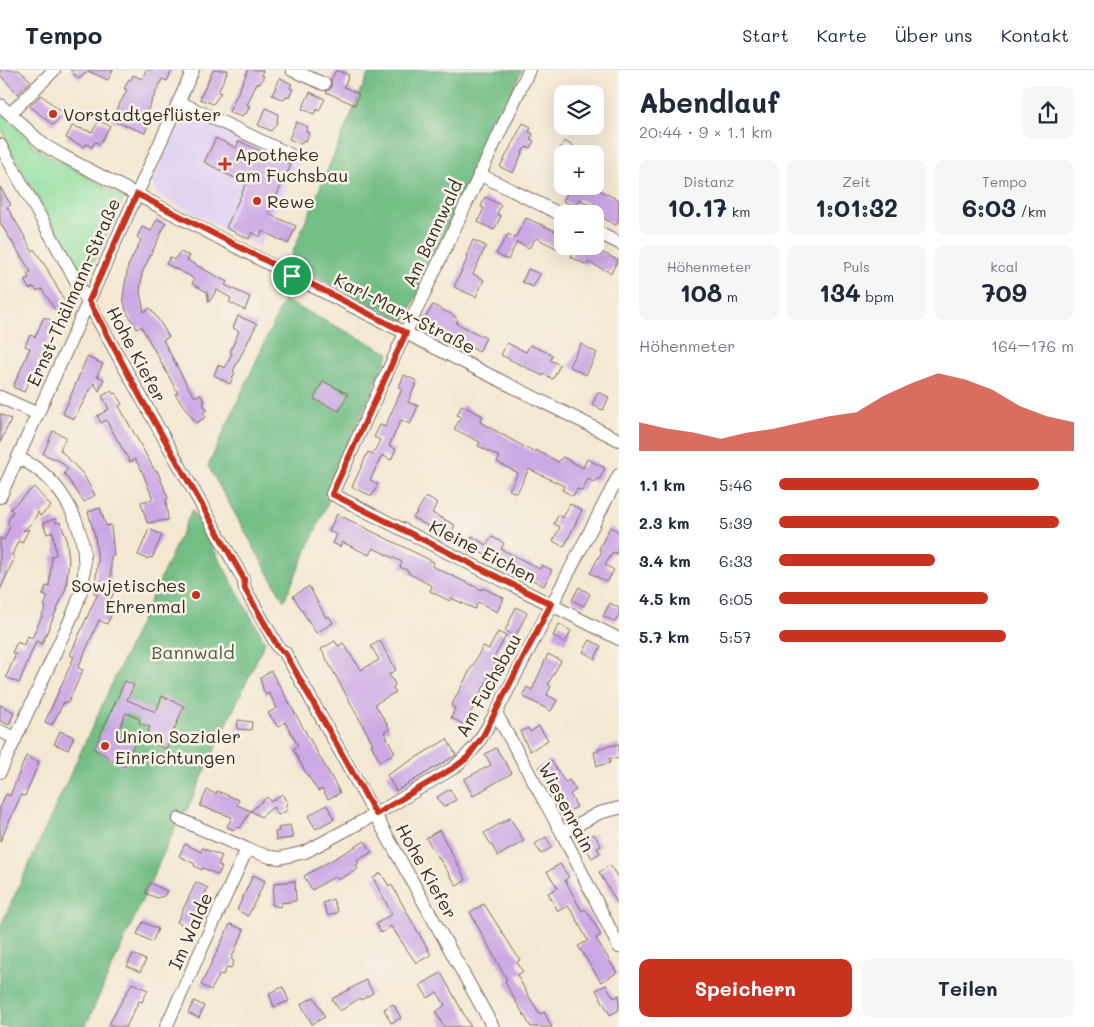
<!DOCTYPE html>
<html lang="de">
<meta charset="utf-8">
<style>
:root{--surface:#fff;--page:#f6f6f7;--text:#1f2937;--muted:#747a83;--line:#e0e1e3;--accent:#c8321e}
body{margin:0;font-family:Mali,sans-serif;background:var(--page);color:var(--text);height:100vh;display:flex;flex-direction:column;font-size:19px;white-space:nowrap}
*{box-sizing:border-box;margin:0}
p{font-size:16px;color:var(--muted)}
.icon{flex:none;width:28px;height:28px;fill:none;stroke:currentColor;stroke-width:2;stroke-linecap:round;stroke-linejoin:round}
.map{position:relative;flex:1;overflow:hidden}
.drawer{display:flex;flex-direction:column;background:var(--surface);width:475px}
.drawer>*{flex:none}
.tools{position:absolute;left:554px;top:15px;display:grid;gap:10px}
.tools a{display:grid;place-items:center;width:50px;height:50px;border-radius:10px;background:var(--surface);box-shadow:0 5px 20px #0002;font-size:25px}
.pin{position:absolute;display:grid;place-items:center;width:42px;height:42px;color:#fff;margin:-21px;border:2px solid #fff;border-radius:50%;box-shadow:0 1px 5px #0007}
.round{display:grid;place-items:center;flex:none;width:52px;height:52px;border-radius:10px;background:var(--page)}
.headline{display:flex;align-items:center;justify-content:space-between;height:85px;padding:0 20px}
h1{font-size:28px;font-weight:800;line-height:38px}
.stats{display:grid;grid-template-columns:repeat(3,1fr);gap:8px;height:85px;padding:5px 20px}
.stats div{display:grid;align-content:center;border-radius:10px;background:var(--page);text-align:center}
.stats b{font-size:25px;font-weight:800}
.stats small{font-size:14px;font-weight:400}
.stats p{font-size:14px}
.chart{height:140px;padding:10px 20px}
.chart p{display:flex;justify-content:space-between}
.chart svg{width:100%;height:90px;margin-top:5px;fill:var(--accent);opacity:.7}
.button{display:flex;gap:10px;margin-top:auto;padding:10px 20px}
.button a{flex:1;height:58px;border-radius:10px;background:var(--accent);color:#fff;font-size:20px;font-weight:800;line-height:58px;text-align:center}
.button a+a{background:var(--page);color:var(--text)}
ul{padding:0 20px;list-style:none;font-size:16px}
li{display:grid;grid-template-columns:80px 60px 1fr;align-items:center;height:38px}
li i{height:12px;border-radius:6px;background:var(--accent)}
header{display:flex;align-items:center;gap:30px;box-sizing:border-box;height:70px;padding:0 25px;background:var(--surface);border-bottom:1px solid var(--line)}
header strong{font-size:24px}
nav{display:flex;gap:28px;margin-inline-start:auto;font-size:18px}
main{display:flex;flex:1;min-height:0}
.map>svg:first-child{display:block}
</style>
<header>
<strong>Tempo</strong>
<nav><a>Start</a><a>Karte</a><a>Über uns</a><a>Kontakt</a></nav>
</header>
<main>
<div class="map">
<svg width="619" height="957" viewBox="0 0 619 957">
<rect width="100%" height="100%" fill="#f7f3e8"/>
<filter id="ink" filterUnits="userSpaceOnUse"><feTurbulence type="fractalNoise" baseFrequency=".02" numOctaves="2"/><feDisplacementMap in="SourceGraphic" scale="10" xChannelSelector="R" yChannelSelector="G"/><feConvolveMatrix kernelMatrix="1 2 1 2 8 2 1 2 1" color-interpolation-filters="sRGB"/></filter>
<filter id="wash" filterUnits="userSpaceOnUse"><feTurbulence type="fractalNoise" baseFrequency=".0096" numOctaves="4" result="noise"/><feDisplacementMap in="SourceGraphic" scale="20" xChannelSelector="R" yChannelSelector="G"/><feGaussianBlur stdDeviation="1.12" result="paint"/><feColorMatrix in="noise" values="0 0 0 0 0 0 0 0 0 0 0 0 0 0 0 0 0 1.4 0 .05"/><feComposite in="paint" operator="in"/></filter>
<g filter="url(#wash)">
<rect width="100%" height="100%" fill="#f4e8d3"/>
<path fill="#e1d4f3" d="M188,36L301,89L259,177L156,124L152,113Z"/>
<path fill="#8fdf9e" stroke="#65845e" d="M0,38L34,77L124,128L94,192L90,191L79,199L10,79L0,55Z"/>
<path fill="#73be85" stroke="#577452" d="M370,0H522L405,251L288,193Z
M284,230L389,283L324,427L329,430L284,531L208,396Z
M192,440L265,572L186,742L179,749L85,957H0V857Z"/>
<g id="blocks">
<path fill="#cca8e5" d="M0,0H19L31,11L18,24L0,5Z
M70,0H113L108,10L88,1L79,9Z
M146,0H172L167,11L162,9L145,46L151,48L145,63L111,50L127,20L124,19L129,9L131,10L133,5L142,9Z
M213,0H228L218,22L221,23L213,34L200,29Z
M248,0H263L261,5L264,6L260,14L257,13L247,35L250,36L246,44L244,43L242,47L229,42Z
M336,0L349,5L344,17L359,24L355,35L326,22L331,18V10Z
M280,8L292,14L290,18L293,19L289,27L286,26L284,30L272,25Z
M310,22L325,29L319,41L317,39L314,44L302,39Z
M41,25L64,44L53,55L30,36Z
M266,38L278,44L277,53L271,61L258,55Z
M99,51L110,56L100,74L95,72L92,77L86,74L84,77L66,68L72,56L92,62Z
M296,52L308,57L306,62L309,63L306,71L303,70L301,74L289,69Z
M523,53L531,57L529,62L533,64L530,69L534,71L530,78L527,77L524,79L513,103L500,97Z
M216,68L236,78L239,71L291,95L268,144L296,156L288,174L262,161L260,167L252,162L249,169L226,158L246,114L204,92Z
M564,71L575,77L572,84H557Z
M571,116H591L619,130V148L616,155L595,144L597,139L579,129L574,137L563,131Z
M0,117L11,135L7,137L22,162L32,181L34,179L46,197L66,234L55,240L42,219L37,221L34,217L29,219L24,210L29,208L27,204L31,202L0,153Z
M485,127L501,135L497,144L501,146L494,160L478,152L484,138L481,137Z
M526,148L562,164V181L536,168L529,178L517,172L508,190L496,184L508,164L515,168Z
M157,149L166,153L142,203L140,222L144,242L150,238L160,252L169,267L163,270L188,317L195,327L200,324L205,333L203,334L207,340L203,343L206,347L196,353L175,324L178,323L141,256L137,259L126,241L123,227L128,196L141,170L137,167L142,157L151,161Z
M473,170L486,176L473,204L484,210L476,227L454,217L468,187L466,186Z
M576,176H588L618,190L611,203L588,192L587,195L571,187Z
M180,182L190,186L187,190L227,212L225,215L250,227L245,240L229,232L231,228L217,220L209,232L207,222L192,214L194,210L190,206L166,194L170,187L174,190Z
M528,199L540,204L533,217L522,212Z
M433,235L453,245L458,250L456,253L486,268L479,282L423,252Z
M238,246L257,254L233,301L235,302L230,314L214,305L218,295L225,298L232,283L230,282L239,261L233,258Z
M44,247L56,253L24,322L13,317L30,278L25,276L30,265L35,267Z
M507,273L526,282L530,275L553,285L550,290L560,295L553,309L544,304L543,306L501,285Z
M581,274L597,283L586,305L569,296Z
M87,287L103,294L97,306L104,309L99,321L94,313L74,349L63,344Z
M404,305L417,311L408,332L418,336L410,354L401,350L389,376L396,379L391,390L382,385L370,410L378,414L372,426L352,417L368,382L373,384L380,370L374,367L380,355L385,357L402,319L399,317Z
M323,311L348,324L339,341L314,329Z
M111,321L113,324L115,323L122,334L119,336L155,401L157,400L168,428L166,430L168,450L147,453L141,432L153,429L142,401L135,389L130,392L106,350L101,353L97,346L109,339L102,326Z
M598,322L609,327L603,340L592,335Z
M462,335L483,346L480,352L535,383L536,380L558,392L563,387L583,398L587,389L605,398L599,410L597,409L595,413L588,409L582,421L577,419L573,426L562,420L564,416L529,399L517,423L509,420L518,403L497,392L500,387L478,376L480,372L454,359L461,347L457,345Z
M0,344L11,349L0,373Z
M53,361L66,367L60,380L83,404L95,425L84,432L64,403L68,399L60,391L43,384Z
M34,417L51,436L40,446L38,442L33,452L23,461L29,459L22,473L18,471L12,485L15,487L0,520V468L4,470L10,456L7,454L13,441L10,439Z
M426,427L437,433L432,443L455,455L449,467L413,448Z
M570,434L582,440L564,477L553,471L560,457L554,454L558,445L563,448Z
M100,438L106,456L111,455L114,486H111V513L116,516L107,538L113,541L107,554L99,550L78,598L83,600L68,633L64,632L52,655L45,652L74,587L70,585L98,523H94L98,490L95,466L88,442Z
M337,444L434,492L432,496L482,520L483,518L504,528L497,542L478,532L475,539L451,528L450,531L430,521L432,516L408,503L409,501L400,497L402,492L373,478L369,485L342,472L340,477L333,473L337,465L329,461Z
M55,449L56,453L60,452L66,467L69,490L66,518L42,574L36,571L19,613L6,607L16,584L12,583L17,572L24,575L27,566L32,568L46,537L44,536L48,526L43,525L46,516L49,517L52,486L56,485L53,462L47,464L43,453Z
M610,457L619,462V478L616,484L613,482L605,495L614,500L607,512L590,503L602,481L599,479Z
M149,459L162,465L152,488L149,487L148,489L138,485Z
M472,466L486,475L492,467L504,473L501,479L540,499L542,495L552,500L544,516L474,479L472,482L465,478Z
M309,516L326,548L329,546L333,553L316,563L293,526Z
M579,517L590,524L584,536L572,530Z
M610,533L619,538V545L615,552L603,546Z
M516,537L527,543L516,566L505,561Z
M559,554L571,561L565,573L553,566Z
M498,562L506,566L494,588L498,589L469,646L472,648L467,656L451,648L455,638L451,636L483,576L489,579Z
M590,570L601,576L595,589L583,582Z
M335,571L338,576L343,573L361,600L379,590L371,576L380,571L396,600L389,604L395,614L393,618L396,622L375,634L390,659L384,662L395,683L380,691L371,675L373,674L321,579Z
M548,584L561,591L548,614L551,616L547,625L557,630L551,641L522,626L527,617L532,620Z
M271,601L337,717L340,723L328,729L322,719L318,721L306,703L293,679L298,676L285,652L278,657L268,643L277,638L269,623L266,625L263,619L260,608Z
M125,611L134,615L127,630L156,642L162,626L184,636L166,679L144,670L150,657L139,653L140,649L126,643L117,664L135,672L125,697L108,689L107,686L94,679Z
M0,635L14,642L9,655L0,651Z
M238,650L252,652L251,660L237,659Z
M539,656L548,670L530,681L520,662L528,658L530,662Z
M60,661L74,667L68,680L54,674Z
M447,669L456,685L396,721L387,705Z
M619,674V689L609,688L610,693L597,696L594,682L599,681V678Z
M496,678L512,703L473,726L464,709L491,695L485,684Z
M26,686L39,692L25,726L21,725L0,772V737L6,724L10,726Z
M551,690L565,712L569,710L576,720L570,724L577,737L566,743L539,697Z
M450,719L456,730L443,737L437,727Z
M207,720L216,724L217,721L239,730L237,735L251,741L240,758L236,757L234,760L227,757L232,747L200,736Z
M282,724L288,734L285,736L288,740L278,745L273,737L261,747L251,741L267,727L271,732Z
M327,735L334,749L316,759L308,746Z
M510,748L524,771L498,786L484,763Z
M290,755L293,768L276,770L275,762L279,761L278,758Z
M439,760L466,810L457,816L426,768Z
M594,764L601,776L597,778L600,783L592,788L582,771Z
M546,767L552,777L541,784L535,774Z
M365,771L372,782L357,791L359,793L356,795L358,799L338,810L336,806L312,820L304,806Z
M185,774L201,782L202,778L222,786L218,795L222,797L218,805L203,798L202,800L194,796L195,794L179,786Z
M560,794L569,807L565,810L579,836L582,841L585,839L589,844L601,865L596,868L617,903L601,912L578,876L588,871L573,843L568,836L558,841L548,823L558,818L547,802Z
M610,795L619,810V836L599,802Z
M381,803L389,816L391,814L431,885L416,893L391,856L381,863L376,854L392,844L373,808Z
M253,805L265,811L248,846L237,840Z
M295,811L296,831L281,833L280,837L272,835L274,813Z
M196,812L208,818L197,841L202,843L193,860L177,852Z
M150,813L167,821L164,826L157,828L145,823Z
M333,829L338,842L328,846L323,833Z
M484,834L520,890L517,892L523,902L517,905L528,925L540,944L544,942L552,957H531L512,925L505,911L507,910L470,842Z
M143,852L158,859L152,872L137,864Z
M230,854L244,860L231,889L234,891L231,898L227,897L223,905L220,904L211,920L201,915Z
M133,884L146,890L140,902L127,896Z
M441,903L450,919L471,957H444L436,942L445,935L437,922L428,928L420,915Z
M366,910L373,923L361,930L360,928L340,941L332,929Z
M132,913L148,920L142,932L139,931L126,957H116L109,954Z
M606,915L614,928L619,925V940L610,945L596,920Z
M283,917L289,931L274,937L269,923Z
M314,927L325,947L312,954L301,934Z
M194,931L204,936L199,948L188,943Z
M393,934L401,948L391,953L384,939Z"/>
</g>
</g>
<g filter="url(#ink)">
<use href="#blocks" fill-opacity="0" stroke="#7c6c5d" stroke-width="1"/>
<g fill="none" stroke-linecap="round" stroke-linejoin="round">
<g stroke="#7c6c5d" stroke-width="14">
<path id="minor" d="M292,0L324,14
M529,0L396,283L332,424L619,569
M179,32L289,84
M0,35L44,75L63,86L292,206L619,370
M11,43L54,0
M0,75L243,509L245,519L278,577L285,583L306,620L493,957
M479,104L562,145
M595,161L619,173
M0,327L38,344
M0,427L193,0
M496,643L562,763L619,877
M0,661L15,668
M0,702C18,663 36,624 54,585C64,561 79,537 83,511C91,463 63,407 18,388
M179,749L247,779L270,787L280,788L305,782L376,744L455,697L476,676L496,643L619,405
M562,763L599,743L619,738
M166,957L247,779"/>
</g>
<use href="#minor" stroke="#fff" stroke-width="12"/>
</g>
</g>
<g fill="none" stroke-linecap="round" stroke-linejoin="round" filter="url(#ink)">
<g stroke="#fff" stroke-width="10">
<path id="route" d="M137,124L406,263L332,424L551,534L483,666L467,688L455,697L376,744L285,583L278,577L245,519L244,509L141,328L89,231Z"/>
</g>
<use href="#route" stroke="#c8321e" stroke-width="6"/>
</g>
<g fill="#c8321e" stroke="#f7f3e8" stroke-width="2">
<circle cx="53" cy="44" r="5"/>
<path d="M222.5 86.5h5v5h5v5h-5v5h-5v-5h-5v-5h5z"/>
<circle cx="257" cy="131" r="5"/>
<circle cx="196" cy="525" r="5"/>
<circle cx="105" cy="676" r="5"/>
</g>
<g text-anchor="middle" dominant-baseline="central" stroke-width="5" stroke-linejoin="round" paint-order="stroke">
<g font-size="18" fill="#3b2a1e" stroke="#f7f3e8" text-anchor="start">
<text x="63" y="44">Vorstadtgeflüster</text>
<text x="235" y="84">Apotheke<tspan x="235" dy="21">am Fuchsbau</tspan></text>
<text x="267" y="131">Rewe</text>
<text x="186" y="515" text-anchor="end">Sowjetisches<tspan x="186" dy="21">Ehrenmal</tspan></text>
<text x="115" y="666">Union Sozialer<tspan x="115" dy="21">Einrichtungen</tspan></text>
</g>
<g font-size="18" fill="#3b2a1e" stroke="#f7f3e8">
<text transform="translate(432 163) rotate(-65)">Am Bannwald</text>
<text transform="translate(73 222) rotate(-66)">Ernst-Thälmann-Straße</text>
<text transform="translate(405 243) rotate(27)">Karl-Marx-Straße</text>
<text transform="translate(137 284) rotate(62)">Hohe Kiefer</text>
<text transform="translate(483 481) rotate(27)">Kleine Eichen</text>
<text transform="translate(488 615) rotate(-61)">Am Fuchsbau</text>
<text transform="translate(567 737) rotate(62)">Wiesenrain</text>
<text transform="translate(427 801) rotate(61)">Hohe Kiefer</text>
<text transform="translate(190 861) rotate(-66)">Im Walde</text>
</g>
<g font-size="18" fill="#50573e" stroke="#f7f3e8">
<text x="193" y="582">Bannwald</text>
</g>
</g>
</svg>
<div class="tools">
<a><svg class="icon" aria-label="layers" viewBox="0 0 24 24"><path d="M12 4l9 5-9 5-9-5zM3 14l9 5 9-5"/></svg></a>
<a>+</a>
<a>−</a>
</div>
<div class="pin" style="left:292px;top:206px;background:#1e9e55"><svg class="icon" aria-label="arrive" viewBox="0 0 24 24"><path d="M6 21V4h12l-3 4 3 4H6"/></svg></div>
</div>
<section class="drawer">
<div class="headline"><div><h1>Abendlauf</h1><p>20:44 · 9 × 1.1 km</p></div><a class="round"><svg class="icon" aria-label="share" viewBox="0 0 24 24"><path d="M12 15V3M7 8l5-5 5 5M5 13v7h14v-7"/></svg></a></div>
<div class="stats">
<div><p>Distanz</p><b>10.17<small> km</small></b></div>
<div><p>Zeit</p><b>1:01:32</b></div>
<div><p>Tempo</p><b>6:03<small> /km</small></b></div>
</div>
<div class="stats">
<div><p>Höhenmeter</p><b>108<small> m</small></b></div>
<div><p>Puls</p><b>134<small> bpm</small></b></div>
<div><p>kcal</p><b>709</b></div>
</div>
<div class="chart"><p><span>Höhenmeter</span>164–176 m</p>
<svg viewBox="0 0 160 44" preserveAspectRatio="none"><path d="M0 44V30L10 33L20 35L30 38L40 35L50 33L60 30L70 27L80 25L90 17L100 11L110 6L120 9L130 14L140 22L150 27L160 30V44z"/></svg>
</div>
<ul>
<li><b>1.1 km</b>5:46<i style="width:88%"></i></li>
<li><b>2.3 km</b>5:39<i style="width:95%"></i></li>
<li><b>3.4 km</b>6:33<i style="width:53%"></i></li>
<li><b>4.5 km</b>6:05<i style="width:71%"></i></li>
<li><b>5.7 km</b>5:57<i style="width:77%"></i></li>
</ul>
<div class="button"><a>Speichern</a><a>Teilen</a></div>
</section>
</main>
